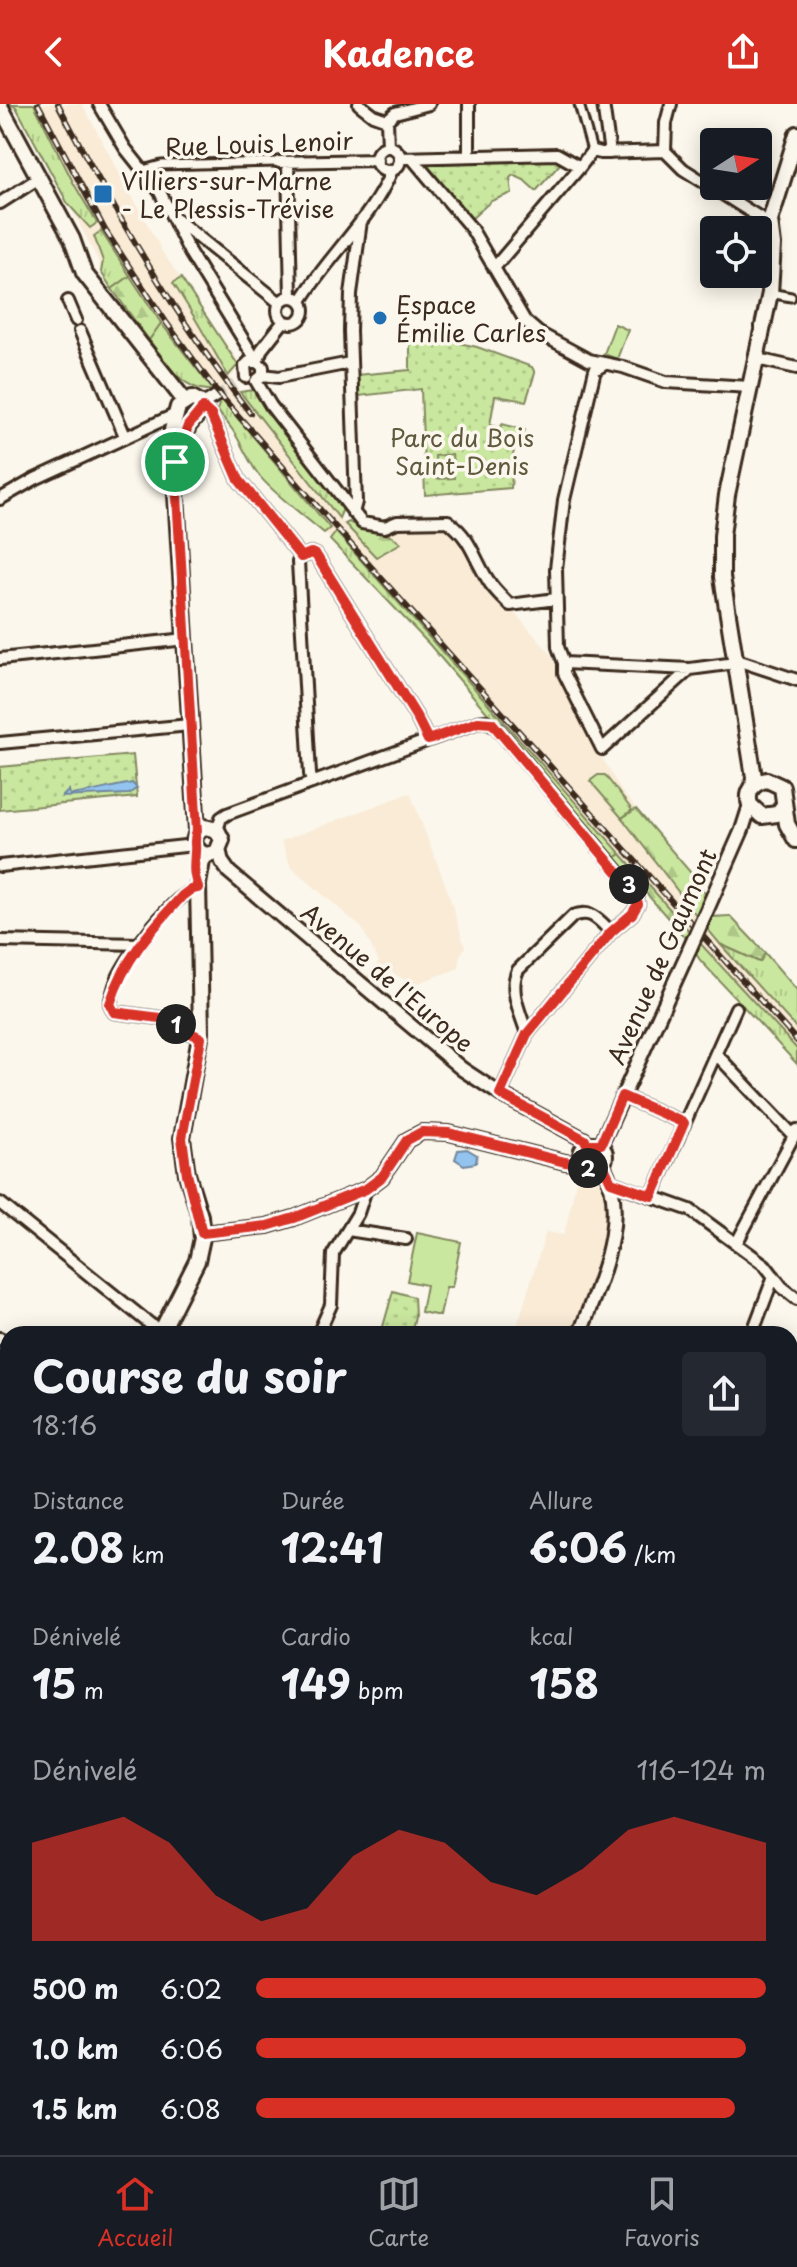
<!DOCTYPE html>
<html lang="fr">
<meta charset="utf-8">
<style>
:root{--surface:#171b24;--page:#242831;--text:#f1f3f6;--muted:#9ea1a6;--line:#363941;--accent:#d93025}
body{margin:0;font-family:"Playpen Sans",sans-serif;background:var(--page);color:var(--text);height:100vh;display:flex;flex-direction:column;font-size:30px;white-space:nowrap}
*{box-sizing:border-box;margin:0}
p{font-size:26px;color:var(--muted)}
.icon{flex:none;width:44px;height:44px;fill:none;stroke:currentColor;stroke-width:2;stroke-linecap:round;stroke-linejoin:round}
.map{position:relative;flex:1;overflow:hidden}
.details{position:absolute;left:0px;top:1222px;width:798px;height:830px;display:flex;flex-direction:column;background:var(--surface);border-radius:24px 24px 0 0;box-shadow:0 4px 20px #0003}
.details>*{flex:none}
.needle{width:52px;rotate:78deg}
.buttons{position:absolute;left:700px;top:24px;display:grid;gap:16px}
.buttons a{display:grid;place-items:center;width:72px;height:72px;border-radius:8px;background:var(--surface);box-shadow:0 4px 20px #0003;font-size:40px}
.pin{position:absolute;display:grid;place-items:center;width:68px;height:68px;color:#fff;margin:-34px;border:4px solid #fff;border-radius:50%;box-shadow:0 2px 8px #0007}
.km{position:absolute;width:40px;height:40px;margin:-20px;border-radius:50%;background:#222;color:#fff;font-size:22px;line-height:40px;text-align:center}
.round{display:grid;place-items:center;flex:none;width:84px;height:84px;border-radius:8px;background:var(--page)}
.headline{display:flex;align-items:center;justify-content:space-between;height:136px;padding:0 32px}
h1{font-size:44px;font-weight:700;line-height:60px}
.figures{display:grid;grid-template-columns:repeat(3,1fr);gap:12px;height:136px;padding:8px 32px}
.figures div{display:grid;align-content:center}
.figures b{font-size:40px;font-weight:700}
.figures small{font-size:22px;font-weight:400}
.figures p{font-size:22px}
.chart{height:224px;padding:16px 32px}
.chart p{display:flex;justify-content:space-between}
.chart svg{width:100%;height:144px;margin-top:8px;fill:var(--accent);opacity:.7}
ul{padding:0 32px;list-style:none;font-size:26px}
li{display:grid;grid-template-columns:128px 96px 1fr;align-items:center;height:60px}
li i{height:20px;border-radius:10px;background:var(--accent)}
header{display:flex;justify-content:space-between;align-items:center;height:104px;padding:0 32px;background:var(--accent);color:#fff;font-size:36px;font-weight:700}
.menu{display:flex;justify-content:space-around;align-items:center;height:112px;border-top:2px solid var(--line);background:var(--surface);font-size:22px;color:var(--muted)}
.menu a{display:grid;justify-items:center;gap:4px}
.menu .on{color:var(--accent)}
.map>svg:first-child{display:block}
</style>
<header><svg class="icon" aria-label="back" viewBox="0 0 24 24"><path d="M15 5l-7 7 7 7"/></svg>Kadence<svg class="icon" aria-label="share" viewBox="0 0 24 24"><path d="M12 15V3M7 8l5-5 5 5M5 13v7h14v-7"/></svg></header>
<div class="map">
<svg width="797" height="2051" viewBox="0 0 797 2051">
<defs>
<pattern id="grass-tufts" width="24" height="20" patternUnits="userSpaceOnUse" patternTransform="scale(2)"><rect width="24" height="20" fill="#cae79f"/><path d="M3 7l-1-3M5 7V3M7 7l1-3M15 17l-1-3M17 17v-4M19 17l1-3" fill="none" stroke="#aec688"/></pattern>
<pattern id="forest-firs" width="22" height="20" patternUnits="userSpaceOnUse" patternTransform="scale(2)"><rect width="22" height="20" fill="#cae79f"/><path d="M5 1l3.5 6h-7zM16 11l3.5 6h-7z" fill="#aec688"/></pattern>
<pattern id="park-dots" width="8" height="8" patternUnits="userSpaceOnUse" patternTransform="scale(2)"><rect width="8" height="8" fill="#cae79f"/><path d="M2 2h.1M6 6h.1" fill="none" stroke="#aec688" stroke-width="1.8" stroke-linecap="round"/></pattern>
</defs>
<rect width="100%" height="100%" fill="#fbf7ec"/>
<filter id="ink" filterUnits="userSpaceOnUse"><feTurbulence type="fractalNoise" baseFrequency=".0125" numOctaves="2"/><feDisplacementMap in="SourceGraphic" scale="16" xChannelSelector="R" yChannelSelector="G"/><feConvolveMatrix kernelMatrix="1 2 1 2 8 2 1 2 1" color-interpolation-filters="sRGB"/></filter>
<g filter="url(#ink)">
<path fill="#f9ebd6" d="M11,0H82L163,149L241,261L230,274L240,288L253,286L343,405L340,415L345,420L358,414L440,422L459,434L488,479L550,549L585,624L622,688L697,776L709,813L730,812L797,886V958L700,856L684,832L409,518L246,345L228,319L217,307L221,295L214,286L202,287L179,274L129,211L101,168L98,156L58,79L16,3Z
M410,689L447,785L465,843L459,853V864L413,881L383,863L369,878L364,874L379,858L362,824L291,763L281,737Z
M578,1069L599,1075L605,1088L608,1115L602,1144L572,1230H528L516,1226L546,1128L564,1131Z"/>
<path fill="url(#grass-tufts)" stroke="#82885e" stroke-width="2" d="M10,0H34L74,80L97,119L90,124L68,100L16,3Z
M101,127L130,172L112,185L101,168L103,157L94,132Z
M181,174L238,261L228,272C210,240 193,209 173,179Z
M161,219L213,286C183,289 165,257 149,236Z
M253,286L343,405L339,414L240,288Z
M221,294L330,424L324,429C307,414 270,387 258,370C242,347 239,329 217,307Z
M336,428L621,750L612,756L429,540L330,436Z
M598,671H605L632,706L622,714L590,677Z
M699,838L797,945V960L700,856L694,847Z
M720,840L759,858L765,849L797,886V925Z"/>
<path fill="url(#forest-firs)" stroke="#82885e" stroke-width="2" d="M130,172L161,219L149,236L112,185Z
M349,418C364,429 389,426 401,439L376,453L345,420Z
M636,705L697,776L707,793L696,811L622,714Z
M621,750L690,828L686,835L647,790L639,787L612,756Z
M730,812L765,849L760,858L720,840L705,822L709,813Z"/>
<path fill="url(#park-dots)" stroke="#82885e" stroke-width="2" d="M556,56L560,60L536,87L524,76L513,71L510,74L512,89L491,97L471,115L425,65L428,60Z
M410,228L477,243L532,263L535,269L526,297L495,292L490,321L501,324L502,320L525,326L521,341H514L511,384L425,391L421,285L359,292L357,271L410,266Z
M133,651L137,693L0,706V663Z
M393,1187L414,1193L415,1212L411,1230H381Z"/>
<path fill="#cae79f" stroke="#82885e" stroke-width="2" d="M615,220L628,226L617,255L604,250Z
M452,350L454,374L437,375L435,352Z
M417,1129L461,1138L452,1183H446L440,1212L421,1208L426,1181L407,1177Z"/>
<path fill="#93c4ef" stroke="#70869b" stroke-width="2" d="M132,679L137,684L129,690L62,693L69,686L70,691C94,688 110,683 132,679Z
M467,1045L477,1051L476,1059L464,1061L455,1055L458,1046Z"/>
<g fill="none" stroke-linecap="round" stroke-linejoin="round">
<path stroke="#d5cec3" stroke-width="10" stroke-dasharray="10 5" stroke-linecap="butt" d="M216,292L235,280"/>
<g stroke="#3b2a1e" stroke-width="13">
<path id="pedestrian" d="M579,0L592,47
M143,66L161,61L279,58
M770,189L791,193"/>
</g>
<g stroke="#3b2a1e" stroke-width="16">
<path id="minor" d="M99,0L125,44L160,88L190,149L257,258L263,263V271L256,277
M359,0L373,11L387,16L395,9L429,0
M469,0V52
M603,0L610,49
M671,0L666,19L665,47L683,65L770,120
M387,16L388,43
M376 55a12 12 0 1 1 24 0a12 12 0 1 1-24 0Z
M400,54L557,50L580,63L592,47L601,49L665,47
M412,54L471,124L525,217L539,229L589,256L623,263L666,278L750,283
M279,58L377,56
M288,58L291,193
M0,99L39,74
M176,115L280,199
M494,164L580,63
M278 206a13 13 0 1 1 26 0a13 13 0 1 1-26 0Z
M68,197L76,216
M301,197C328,152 372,115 392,66
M80,227L125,332
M757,255L797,264
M257,258L262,245L284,217
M605,260L595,266L564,396L556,465L558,543L564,559V569L602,645L690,565
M263,271L279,273L350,259
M246,273L245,262L249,258H257
M256,277L271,302L362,419L385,423L397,418L448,417C473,437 472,451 488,476C493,485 502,493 510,501L556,495
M203,300L216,292
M203,304L211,311L239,376L301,453
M0,395L35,375L174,311
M353,409L356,398L350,227L351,190L361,117
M301,453L311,449L316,451L416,612L428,636
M301,453L298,458L310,670L312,679
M0,555L186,535
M564,559L690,565L743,558L797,576
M0,639L190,621
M217,726L221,714L227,710L478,618L486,617L497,624L628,779L635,789L638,800L632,810L611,828L527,930L500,990
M0,762L194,741
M198,784C174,789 127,852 117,876C114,883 112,892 110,900L114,908L160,914L201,934
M0,837L140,840
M527,930C521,910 508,886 518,866L573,812C591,805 598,815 611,828
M716,950L794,1032
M622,992L684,1019
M611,1078L690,1106L765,1161L782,1183L797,1195
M652,1092L736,904
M0,1099L150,1220L162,1227
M348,1126L406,1135
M736,1140L797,1026
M318,1230L331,1201L333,1150L358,1109L366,1085
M501,1230H509
M752,1230L774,1172
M0,1234L8,1240
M790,1310L797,1312
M0,1355L8,1362
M790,1431L797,1434
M790,1556L797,1557
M0,1638L8,1645
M0,1682L8,1672
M790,1734H797
M797,1844L790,1884L797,1885
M0,1887L8,1894
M0,1920L8,1911
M187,2044L196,2051
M610,2044L624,2051
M89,2051L95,2044
M376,2051L379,2044
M526,2051L530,2044
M665,2051L669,2044
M764,2051L765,2044"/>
</g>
<g stroke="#3b2a1e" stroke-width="18">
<path id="tertiary" d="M219,745L222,758L229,768L462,965L500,990L585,1036L587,1040
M702,817L742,726L750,701
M580 1052a13 13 0 1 1 26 0a13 13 0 1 1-26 0Z
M601,1040L690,844
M202,1129L267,1122L294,1114L366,1085L382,1073L407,1036L422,1028L449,1029L565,1058L583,1060
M580,1230C598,1179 631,1113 603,1061
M220,2051L225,2044"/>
</g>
<g stroke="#3b2a1e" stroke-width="20">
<path id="secondary" d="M0,2L72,135L84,169L185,297
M175,358L188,322L203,304V300L192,294L178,303L172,326L197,727L194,737C196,749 206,754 217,748L222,736L217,726L205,723L197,727
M753,682L754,673L722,473V432L727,391L770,189L773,141L770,117L797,30
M784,701L777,710L762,712L750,701C746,688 753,678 767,676L782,683L787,720L796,736
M160,1230L197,1157L202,1134L200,1112L187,1070L182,1034L201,928L198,780L202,757L206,751
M0,1483L8,1473"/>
</g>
<use href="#pedestrian" stroke="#fbf7ec" stroke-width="7"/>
<use href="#minor" stroke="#fbf7ec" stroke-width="10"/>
<use href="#tertiary" stroke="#fbf7ec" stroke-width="12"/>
<use href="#secondary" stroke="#fbf7ec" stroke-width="14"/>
<g stroke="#3b2a1e" stroke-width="6">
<path id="rail" d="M38,0L105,126L166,218L215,285L338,426L797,937
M58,0C114,107 175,213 250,309"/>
</g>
<use href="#rail" stroke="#fbf7ec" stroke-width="3" stroke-dasharray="9" stroke-linecap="butt"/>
<g stroke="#3b2a1e" stroke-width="18" stroke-linecap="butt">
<path id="tertiary-bridge" d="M690,844L702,817"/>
</g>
<use href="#tertiary-bridge" stroke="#fbf7ec" stroke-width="12"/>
</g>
</g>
<g fill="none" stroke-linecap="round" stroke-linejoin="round" filter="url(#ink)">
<g stroke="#fff" stroke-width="16">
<path id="route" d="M203,304L211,311L239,376L301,453L311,449L316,451L416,612L428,636L478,618L492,619L635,789L638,800L632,810L611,828L527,930L500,990L585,1036L587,1040H601L622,992L684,1019L652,1092L611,1078L603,1061L592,1065L583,1060L565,1058L449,1029L422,1028L407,1036L382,1073L366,1085L294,1114L267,1122L202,1129L187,1070L182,1034L201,934L160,914L114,908L110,900C124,855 151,826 182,792L190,786L198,784C193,767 194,765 195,748C196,740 193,736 197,727L175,358L188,322Z"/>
</g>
<use href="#route" stroke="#d93025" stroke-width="10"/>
</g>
<g fill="#1f6fb2" stroke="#fbf7ec" stroke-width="3">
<rect x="93" y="80" width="20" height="20" rx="4"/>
<circle cx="380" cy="214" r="8"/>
</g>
<g text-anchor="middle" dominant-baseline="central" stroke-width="7" stroke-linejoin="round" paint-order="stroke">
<g font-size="24" fill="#3b2a1e" stroke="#fbf7ec">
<text transform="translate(259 39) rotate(-2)">Rue Louis Lenoir</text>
<text transform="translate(661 852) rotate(-66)">Avenue de Gaumont</text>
<text transform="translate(388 873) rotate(40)">Avenue de l'Europe</text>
</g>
<g font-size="24" fill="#3b2a1e" stroke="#fbf7ec" text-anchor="start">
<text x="121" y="76">Villiers-sur-Marne<tspan x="121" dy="28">- Le Plessis-Trévise</tspan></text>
<text x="396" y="200">Espace<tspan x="396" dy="28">Émilie Carles</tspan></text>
</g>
<g font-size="24" fill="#5f593e" stroke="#fbf7ec">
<text x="462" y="333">Parc du Bois<tspan x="462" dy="28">Saint-Denis</tspan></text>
</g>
</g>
</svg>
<div class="buttons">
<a><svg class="needle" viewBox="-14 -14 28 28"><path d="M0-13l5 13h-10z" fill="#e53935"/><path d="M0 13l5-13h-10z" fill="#9ea1a6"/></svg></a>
<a><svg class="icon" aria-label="locate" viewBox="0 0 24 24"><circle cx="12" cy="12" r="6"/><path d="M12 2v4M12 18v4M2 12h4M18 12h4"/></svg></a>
</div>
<div class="pin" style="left:175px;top:358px;background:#1e9e55"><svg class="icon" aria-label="arrive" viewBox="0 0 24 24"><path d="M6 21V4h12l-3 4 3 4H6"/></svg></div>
<b class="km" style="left:176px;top:920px">1</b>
<b class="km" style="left:588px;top:1064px">2</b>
<b class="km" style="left:629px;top:780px">3</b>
<section class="details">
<div class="headline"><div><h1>Course du soir</h1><p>18:16</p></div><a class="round"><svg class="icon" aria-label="share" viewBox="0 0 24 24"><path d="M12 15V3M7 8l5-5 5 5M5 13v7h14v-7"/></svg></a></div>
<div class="figures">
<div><p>Distance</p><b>2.08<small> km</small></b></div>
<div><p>Durée</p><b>12:41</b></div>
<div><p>Allure</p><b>6:06<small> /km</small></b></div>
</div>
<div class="figures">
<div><p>Dénivelé</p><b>15<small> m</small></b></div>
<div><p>Cardio</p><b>149<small> bpm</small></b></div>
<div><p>kcal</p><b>158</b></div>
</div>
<div class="chart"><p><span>Dénivelé</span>116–124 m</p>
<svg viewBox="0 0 160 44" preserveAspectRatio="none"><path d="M0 44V14L10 10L20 6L30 14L40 30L50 38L60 34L70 18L80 10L90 14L100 26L110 30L120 22L130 10L140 6L150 10L160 14V44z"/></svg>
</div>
<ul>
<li><b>500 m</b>6:02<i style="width:100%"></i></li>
<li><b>1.0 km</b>6:06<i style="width:96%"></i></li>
<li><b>1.5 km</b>6:08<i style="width:94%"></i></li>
</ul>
</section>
</div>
<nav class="menu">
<a class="on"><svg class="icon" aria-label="home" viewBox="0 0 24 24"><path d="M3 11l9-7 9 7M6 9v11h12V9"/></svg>Accueil</a>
<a><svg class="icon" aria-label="map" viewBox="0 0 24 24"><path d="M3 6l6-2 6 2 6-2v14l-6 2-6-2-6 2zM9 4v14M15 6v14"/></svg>Carte</a>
<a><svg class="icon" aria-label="saved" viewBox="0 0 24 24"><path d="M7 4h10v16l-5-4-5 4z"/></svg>Favoris</a>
</nav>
